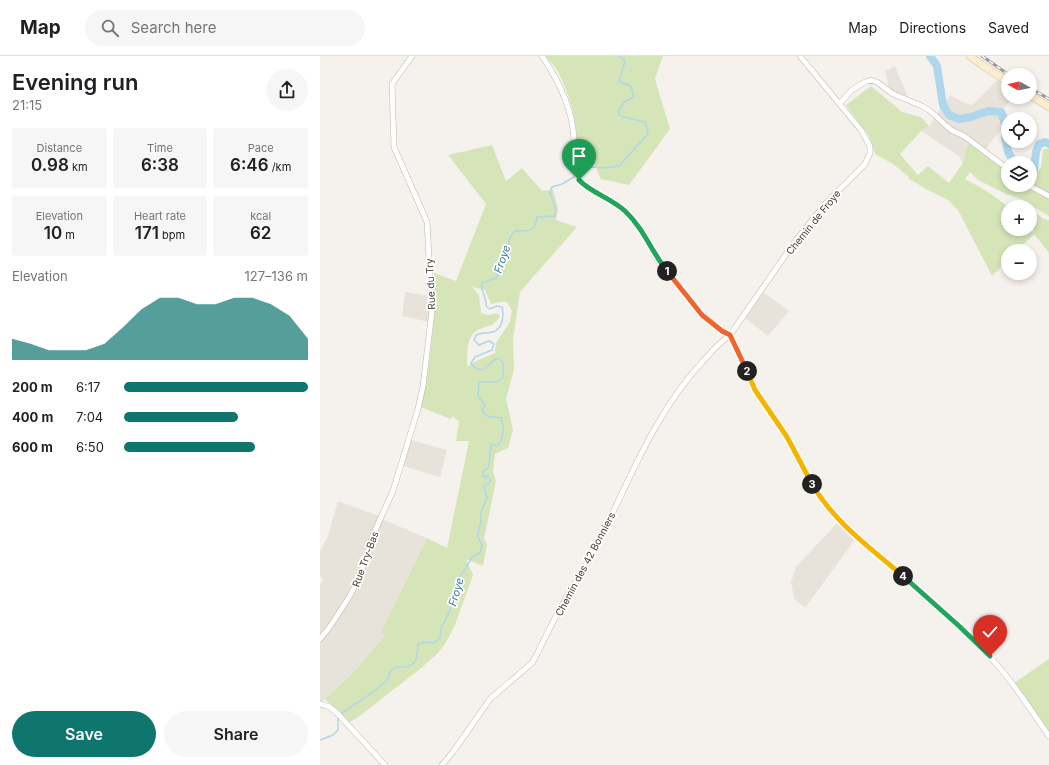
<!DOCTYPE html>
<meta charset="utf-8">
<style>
:root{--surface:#fff;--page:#f6f6f6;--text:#202124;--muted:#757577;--line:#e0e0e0;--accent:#0f766e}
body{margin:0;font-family:Inter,sans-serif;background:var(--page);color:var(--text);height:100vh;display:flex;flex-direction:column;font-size:15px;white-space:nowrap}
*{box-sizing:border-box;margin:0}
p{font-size:13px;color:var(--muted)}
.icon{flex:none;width:22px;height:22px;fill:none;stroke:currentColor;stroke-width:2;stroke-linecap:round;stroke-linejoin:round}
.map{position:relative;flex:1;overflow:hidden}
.side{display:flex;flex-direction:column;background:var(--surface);width:320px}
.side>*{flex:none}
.needle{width:26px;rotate:278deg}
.fabs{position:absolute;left:681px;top:12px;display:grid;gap:8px}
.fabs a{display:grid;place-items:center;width:36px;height:36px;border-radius:50%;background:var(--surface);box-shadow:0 2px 6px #0003;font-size:20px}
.pin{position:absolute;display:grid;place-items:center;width:34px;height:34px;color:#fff;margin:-41px -17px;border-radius:50% 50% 50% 0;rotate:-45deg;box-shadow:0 0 4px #0007}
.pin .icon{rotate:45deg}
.km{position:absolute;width:20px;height:20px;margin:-10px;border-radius:50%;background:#222;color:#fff;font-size:11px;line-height:20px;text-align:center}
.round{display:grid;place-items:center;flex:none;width:42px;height:42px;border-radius:21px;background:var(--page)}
.headline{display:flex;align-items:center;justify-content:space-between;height:68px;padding:0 12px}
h1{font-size:22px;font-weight:600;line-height:30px}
.figures{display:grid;grid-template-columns:repeat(3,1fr);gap:6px;height:68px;padding:4px 12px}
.figures div{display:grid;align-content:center;border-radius:4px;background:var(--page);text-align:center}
.figures b{font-size:17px;font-weight:600}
.figures small{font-size:11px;font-weight:400}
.figures p{font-size:11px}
.chart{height:112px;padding:8px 12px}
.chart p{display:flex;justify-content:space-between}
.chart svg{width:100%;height:72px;margin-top:4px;fill:var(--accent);opacity:.7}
.primary-button{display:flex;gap:8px;margin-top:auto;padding:8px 12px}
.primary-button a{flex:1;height:46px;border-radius:24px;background:var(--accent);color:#fff;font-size:16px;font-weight:600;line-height:46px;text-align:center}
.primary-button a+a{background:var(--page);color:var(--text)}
ul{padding:0 12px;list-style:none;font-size:13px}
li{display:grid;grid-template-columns:64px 48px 1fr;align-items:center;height:30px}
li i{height:10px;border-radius:5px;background:var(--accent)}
header{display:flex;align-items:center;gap:24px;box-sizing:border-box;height:56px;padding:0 20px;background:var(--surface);border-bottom:1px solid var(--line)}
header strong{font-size:19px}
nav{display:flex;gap:22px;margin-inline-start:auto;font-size:14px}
.search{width:280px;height:36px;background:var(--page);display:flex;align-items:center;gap:10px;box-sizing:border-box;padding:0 14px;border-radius:22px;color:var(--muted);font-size:15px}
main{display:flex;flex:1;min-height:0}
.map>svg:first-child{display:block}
</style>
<header>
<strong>Map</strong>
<div class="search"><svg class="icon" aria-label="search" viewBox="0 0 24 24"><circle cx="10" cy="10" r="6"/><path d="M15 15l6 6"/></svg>Search here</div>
<nav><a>Map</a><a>Directions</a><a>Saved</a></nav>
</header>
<main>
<section class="side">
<div class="headline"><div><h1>Evening run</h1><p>21:15</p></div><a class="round"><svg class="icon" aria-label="share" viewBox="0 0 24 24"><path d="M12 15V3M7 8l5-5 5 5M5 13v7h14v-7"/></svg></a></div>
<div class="figures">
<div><p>Distance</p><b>0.98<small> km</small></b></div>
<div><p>Time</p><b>6:38</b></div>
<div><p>Pace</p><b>6:46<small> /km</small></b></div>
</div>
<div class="figures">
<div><p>Elevation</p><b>10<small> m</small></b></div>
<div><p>Heart rate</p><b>171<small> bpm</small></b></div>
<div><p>kcal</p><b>62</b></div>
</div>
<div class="chart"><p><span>Elevation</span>127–136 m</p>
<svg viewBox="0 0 160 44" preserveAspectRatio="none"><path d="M0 44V31L10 34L20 38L30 38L40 38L50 34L60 24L70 13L80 6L90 6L100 10L110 10L120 6L130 6L140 10L150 17L160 31V44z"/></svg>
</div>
<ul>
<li><b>200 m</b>6:17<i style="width:100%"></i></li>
<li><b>400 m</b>7:04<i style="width:62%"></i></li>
<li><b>600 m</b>6:50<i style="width:71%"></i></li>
</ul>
<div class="primary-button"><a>Save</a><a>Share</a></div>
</section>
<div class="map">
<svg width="729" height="709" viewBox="0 0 729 709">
<rect width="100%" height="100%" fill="#f5f1ec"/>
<path fill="#e8e3da" d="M575,10L588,41L569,33L565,15Z
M677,24L688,30V41H693L684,52L688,60V70L677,78L666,93L655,86H648L643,107L639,100L601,75L609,70L630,39L645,47L652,49Z
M85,236L110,240L109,266L82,260Z
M443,236L469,255L448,280L425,262Z
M91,384L127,394L120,421L83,410Z
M18,445L59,460L64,464L107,482L61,576L66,579L32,618L0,648V528L3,525L0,520V495L7,483Z
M518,466L536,482L485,552L474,543L471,526L476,511Z"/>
<path fill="#d5e5b8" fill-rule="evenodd" d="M226,0H343L335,23L350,73L309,129L281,123L274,107L264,108L257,103C259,74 252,43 239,18C236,11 230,6 226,0Z
M551,30L582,56L601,61L609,70L601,75L580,98L598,119L608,110L629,127L643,107L648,86L688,116V129H705L712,134L729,142V160L701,143L686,138L658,124L650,116L645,123L665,134L689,151H688V173H710L714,177L710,167V153L724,163L729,164V197L714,178L697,195H688V204L672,220L638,154L628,144L606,133L588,122L589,121L573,108L555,98L549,80L526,49Z
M172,89L186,125L202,112L222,135L233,134L238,152L236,164L257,171L200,236L193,283L194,313L186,343L193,374L188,392L175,398L173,415L176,425L164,483L167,488L163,510L146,503L153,519L135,569L125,588L116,599L100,613L37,662L29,666L5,643L32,618L65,580L61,576L107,482L127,492L149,385H136L139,366L133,360L130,363L101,351C111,307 115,261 114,217L136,225L166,148L128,99ZM152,231L165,234L171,248L180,246H187L192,255L190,266L176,287L175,297L156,305L147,311C147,300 146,279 158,274C170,268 170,273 180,261L178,257L168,259L161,257L159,239Z
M723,93H729V137L716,132L710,127L721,111Z
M729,603V675L694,627Z"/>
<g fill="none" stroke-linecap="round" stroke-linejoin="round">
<path stroke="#aed7ec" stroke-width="1.5" d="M21,658C37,646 55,637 69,622V617L76,611C96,612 97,606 98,588L106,586L114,587L120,582L121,572L130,555L139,521L145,514L152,501L160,497L162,489L158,481V475L161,467V456L167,442L164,430L171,425L167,420L163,421V415L169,411L171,389H178C184,380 185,372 181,362L167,360L162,355L165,349L158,340L159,326H177L183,322V306L177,302L162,314L155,312L151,307L155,301L172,294L174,288L169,285L159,289L154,284L156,279C164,276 165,278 172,276C183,274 184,259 182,251L177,250L170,253L166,250C167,241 160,235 162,227L176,222L185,201L191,179L195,175C208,175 216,176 217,161L235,160L236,155L230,136L232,131L242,128L271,111L283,112L299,110L328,78L325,66L300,60L298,56L304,46L314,41L311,30L299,26L305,5L299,0
M0,684L13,679L18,674V661"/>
<path stroke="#aed7ec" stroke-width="8" d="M610,0L617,10L623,49L629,59L639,63L651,61L668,55L681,56L685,68V82L688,96L695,107
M710,114H714L716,96L719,88L725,86L729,88"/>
<g stroke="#c0b8af" stroke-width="6">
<path id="street" d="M222,0C239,25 253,53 254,84C254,99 250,105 257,120C264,136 291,142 305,155C313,162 321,172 326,181C330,187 332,194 335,200C341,210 349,218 356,227C372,247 387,266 410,279L435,333L467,381L500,440L521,466C570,510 623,552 669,600C692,624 710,653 729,680
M520,47L532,34L545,26L551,24L557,26L573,38L602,50L609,54L631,74L644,80L688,113
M708,129L729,140
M0,583L9,572L28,543L40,521L53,479L73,435L98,353L103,330L112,255L107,166L74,91L72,28L92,0
M0,648L10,651L18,658L65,709
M122,709L133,696L170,643L212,607L216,600C224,584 232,567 241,551C253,529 268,508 279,485C310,423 335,356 384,304C392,295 400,286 410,279L476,184L507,146L545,108L550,97V90L541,74L480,0"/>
</g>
<g stroke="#d1c09f" stroke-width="8">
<path id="secondary" d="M650,0L662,9L688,26
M710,39L729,51"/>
</g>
<use href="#street" stroke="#fff" stroke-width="5"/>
<use href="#secondary" stroke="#fbedd0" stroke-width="7"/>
<g stroke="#999" stroke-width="3">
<path id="rail" d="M662,0L689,19
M710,32L729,43"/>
</g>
<use href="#rail" stroke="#fff" stroke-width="1.5" stroke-dasharray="4.5" stroke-linecap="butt"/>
</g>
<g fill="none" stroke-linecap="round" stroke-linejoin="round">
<g stroke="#fff" stroke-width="8">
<path id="split-1" d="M259,124C271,137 291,142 305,155C324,173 331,195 347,215"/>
</g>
<g stroke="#fff" stroke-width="8">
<path id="split-2" d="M347,215L382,259L402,275L410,279L427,315"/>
</g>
<g stroke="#fff" stroke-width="8">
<path id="split-3" d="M427,315L435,334L467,381L492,428"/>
</g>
<g stroke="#fff" stroke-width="8">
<path id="split-4" d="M492,428C514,466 550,492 583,520"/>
</g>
<g stroke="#fff" stroke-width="8">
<path id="split-5" d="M583,520L639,570L670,600"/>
</g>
<use href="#split-1" stroke="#22a559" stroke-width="5"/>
<use href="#split-2" stroke="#f0652b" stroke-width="5"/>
<use href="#split-3" stroke="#f5b400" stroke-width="5"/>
<use href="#split-4" stroke="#f5b400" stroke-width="5"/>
<use href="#split-5" stroke="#22a559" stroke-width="5"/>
</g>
<g text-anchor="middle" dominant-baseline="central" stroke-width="3.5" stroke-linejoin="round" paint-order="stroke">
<g font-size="10" fill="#49423a" stroke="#fff">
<text transform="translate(493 166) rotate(-51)">Chemin de Froye</text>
<text transform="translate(110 228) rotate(-93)">Rue du Try</text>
<text transform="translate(45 503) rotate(-70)">Rue Try-Bas</text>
<text transform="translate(265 508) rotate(-62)">Chemin des 42 Bonniers</text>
</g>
<g font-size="11" font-style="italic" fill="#367a9e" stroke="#fff">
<text transform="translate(182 203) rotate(-71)">Froye</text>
<text transform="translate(136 536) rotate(-74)">Froye</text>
</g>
</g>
</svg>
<div class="fabs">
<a><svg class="needle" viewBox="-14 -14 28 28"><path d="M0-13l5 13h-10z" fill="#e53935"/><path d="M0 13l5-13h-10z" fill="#757577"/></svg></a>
<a><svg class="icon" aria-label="locate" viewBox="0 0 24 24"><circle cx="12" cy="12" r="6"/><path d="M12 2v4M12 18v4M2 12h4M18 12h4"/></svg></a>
<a><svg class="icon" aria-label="layers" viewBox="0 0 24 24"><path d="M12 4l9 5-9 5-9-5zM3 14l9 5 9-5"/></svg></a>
<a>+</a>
<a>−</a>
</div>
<div class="pin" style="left:259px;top:124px;background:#1e9e55"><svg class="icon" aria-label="arrive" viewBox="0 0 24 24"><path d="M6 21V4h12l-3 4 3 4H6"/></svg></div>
<div class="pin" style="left:670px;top:600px;background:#d93025"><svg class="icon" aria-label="check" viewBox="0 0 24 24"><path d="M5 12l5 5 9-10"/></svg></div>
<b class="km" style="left:347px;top:215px">1</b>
<b class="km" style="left:427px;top:315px">2</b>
<b class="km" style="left:492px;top:428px">3</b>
<b class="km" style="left:583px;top:520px">4</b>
</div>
</main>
